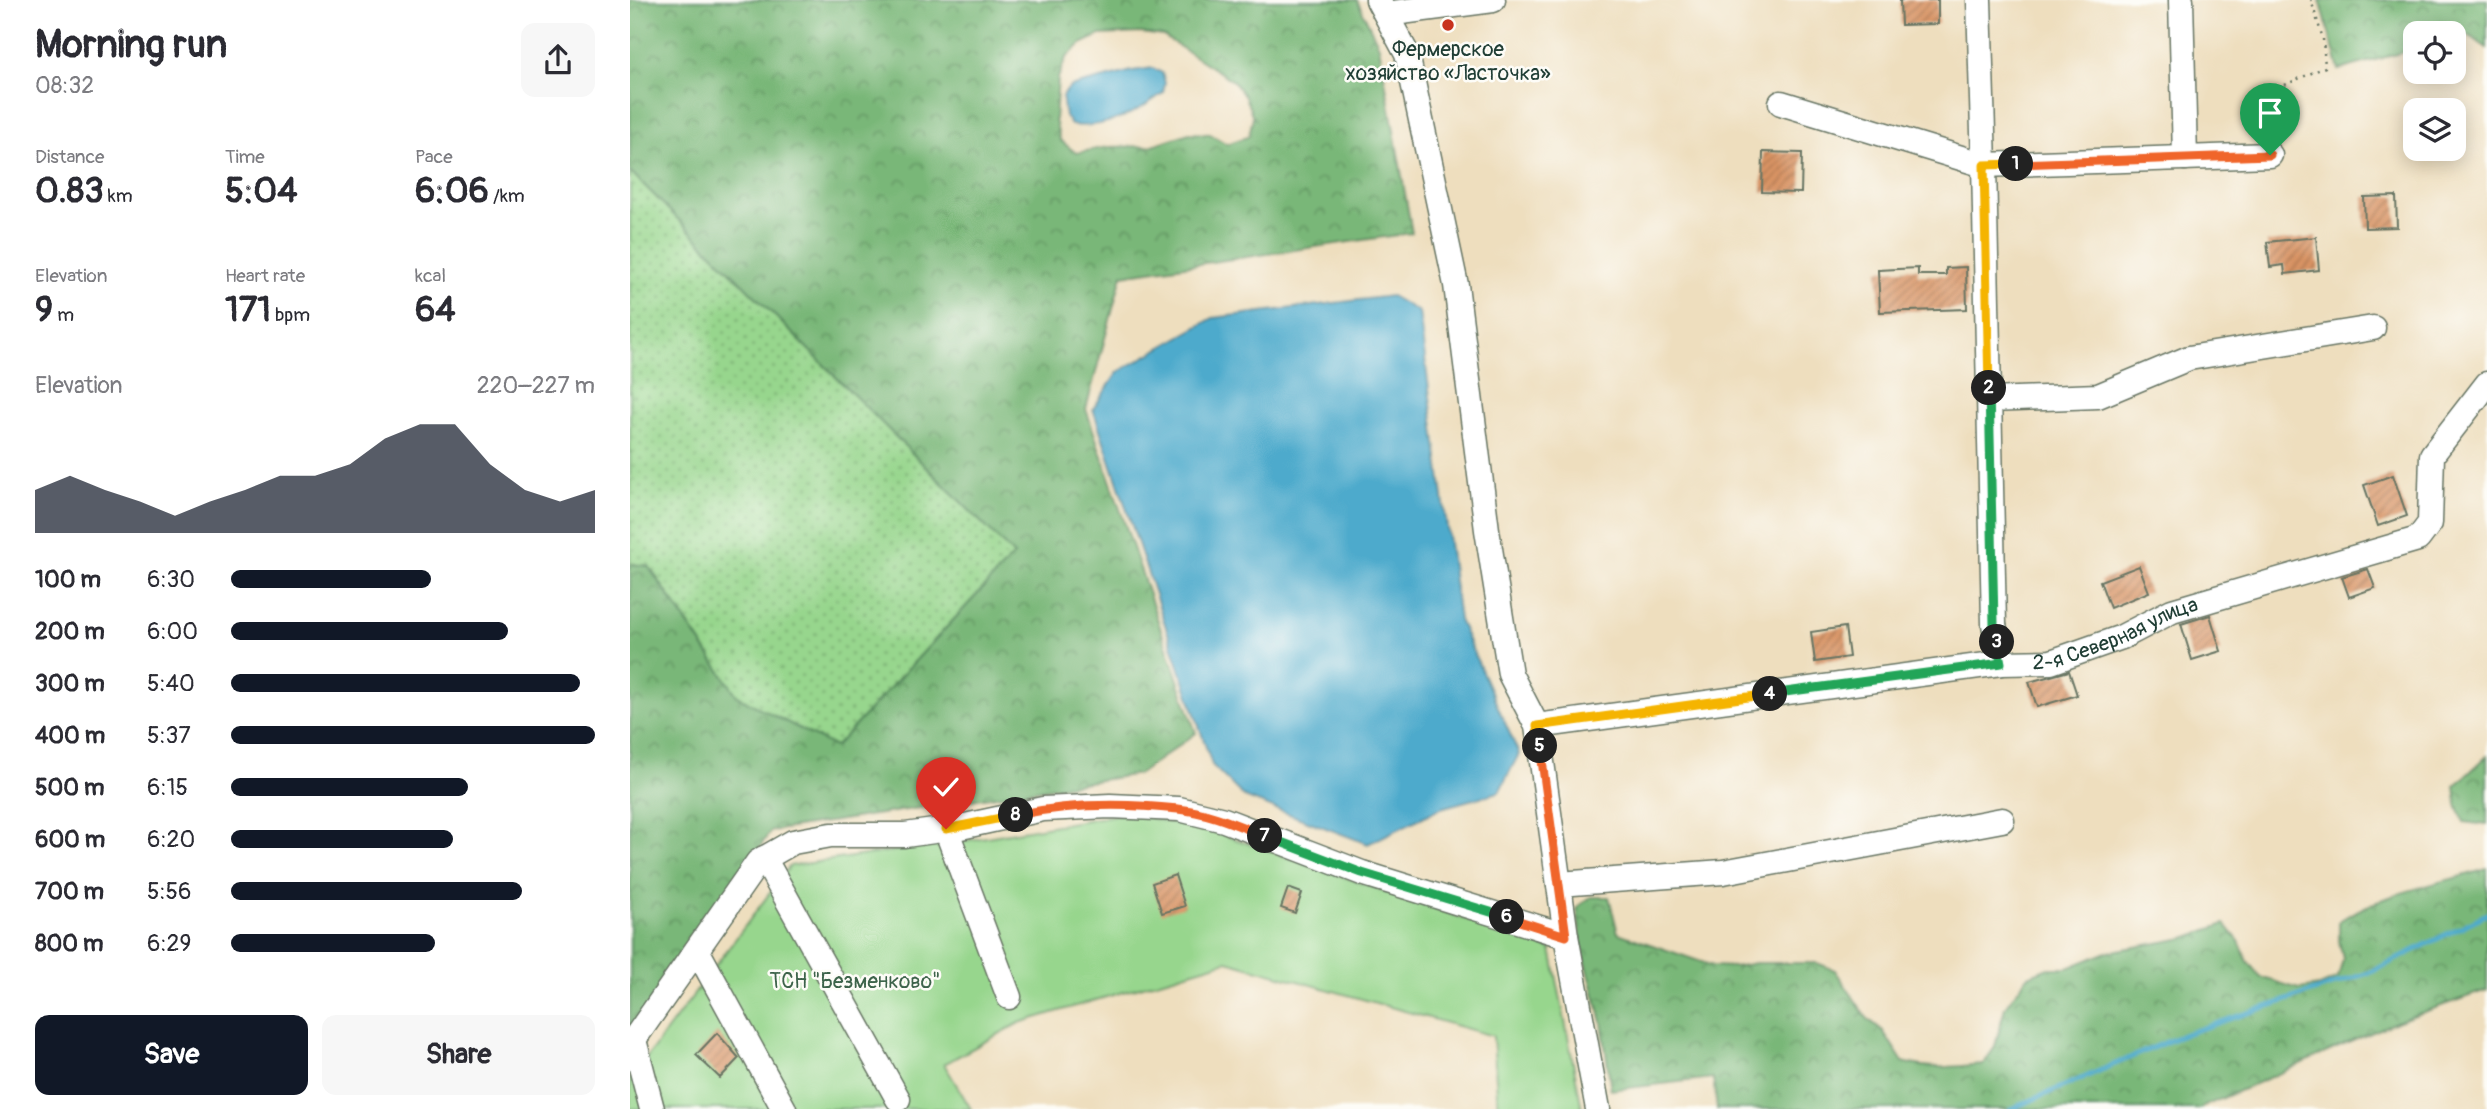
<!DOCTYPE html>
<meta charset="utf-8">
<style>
:root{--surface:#fff;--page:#f7f7f7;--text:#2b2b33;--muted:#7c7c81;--accent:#111827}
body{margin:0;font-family:Pangolin,sans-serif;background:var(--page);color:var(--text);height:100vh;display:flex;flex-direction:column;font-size:26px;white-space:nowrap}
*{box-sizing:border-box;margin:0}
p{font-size:23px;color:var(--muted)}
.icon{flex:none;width:38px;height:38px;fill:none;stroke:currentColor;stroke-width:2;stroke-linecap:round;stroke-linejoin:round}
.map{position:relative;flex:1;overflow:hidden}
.side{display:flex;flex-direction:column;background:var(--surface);width:630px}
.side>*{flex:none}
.fabs{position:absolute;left:1773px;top:21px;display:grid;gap:14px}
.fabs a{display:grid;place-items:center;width:63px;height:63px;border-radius:14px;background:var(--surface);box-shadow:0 4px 18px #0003;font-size:35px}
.pin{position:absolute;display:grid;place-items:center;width:60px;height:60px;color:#fff;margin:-72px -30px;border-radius:50% 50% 50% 0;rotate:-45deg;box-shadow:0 0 7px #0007}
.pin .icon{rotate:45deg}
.km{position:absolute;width:35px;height:35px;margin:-18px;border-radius:50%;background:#222;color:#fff;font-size:19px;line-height:35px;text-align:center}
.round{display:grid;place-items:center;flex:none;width:74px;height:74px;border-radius:14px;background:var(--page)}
.headline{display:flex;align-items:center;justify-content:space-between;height:119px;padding:0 35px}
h1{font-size:38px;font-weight:800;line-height:52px}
.stats{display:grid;grid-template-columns:repeat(3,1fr);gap:10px;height:119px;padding:7px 35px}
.stats div{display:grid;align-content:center}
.stats b{font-size:35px;font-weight:800}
.stats small{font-size:19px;font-weight:400}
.stats p{font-size:19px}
.chart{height:196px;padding:14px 35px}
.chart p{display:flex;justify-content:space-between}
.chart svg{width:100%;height:126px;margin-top:7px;fill:var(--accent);opacity:.7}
.cta{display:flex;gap:14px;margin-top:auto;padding:14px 35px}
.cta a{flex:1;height:80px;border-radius:14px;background:var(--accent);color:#fff;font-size:28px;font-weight:800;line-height:80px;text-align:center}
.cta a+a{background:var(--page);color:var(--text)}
ul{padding:0 35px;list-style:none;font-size:23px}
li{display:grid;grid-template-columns:112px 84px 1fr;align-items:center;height:52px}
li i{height:18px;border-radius:9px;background:var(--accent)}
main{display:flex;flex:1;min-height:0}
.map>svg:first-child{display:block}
</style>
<main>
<section class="side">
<div class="headline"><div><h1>Morning run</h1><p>08:32</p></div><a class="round"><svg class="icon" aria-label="share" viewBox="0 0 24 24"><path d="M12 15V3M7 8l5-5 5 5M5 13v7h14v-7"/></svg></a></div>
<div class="stats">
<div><p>Distance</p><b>0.83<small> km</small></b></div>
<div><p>Time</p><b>5:04</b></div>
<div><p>Pace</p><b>6:06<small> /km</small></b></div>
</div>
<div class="stats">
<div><p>Elevation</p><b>9<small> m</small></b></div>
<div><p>Heart rate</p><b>171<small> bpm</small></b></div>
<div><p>kcal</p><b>64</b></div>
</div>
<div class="chart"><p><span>Elevation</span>220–227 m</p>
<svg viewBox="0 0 160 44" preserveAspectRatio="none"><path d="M0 44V29L10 24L20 29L30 33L40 38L50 33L60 29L70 24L80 24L90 20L100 11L110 6L120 6L130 20L140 29L150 33L160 29V44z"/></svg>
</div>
<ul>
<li><b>100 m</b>6:30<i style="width:55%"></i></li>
<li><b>200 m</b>6:00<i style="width:76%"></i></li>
<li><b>300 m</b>5:40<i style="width:96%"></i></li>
<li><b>400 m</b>5:37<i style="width:100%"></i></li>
<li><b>500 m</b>6:15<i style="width:65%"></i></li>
<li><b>600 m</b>6:20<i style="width:61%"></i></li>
<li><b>700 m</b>5:56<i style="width:80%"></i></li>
<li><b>800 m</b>6:29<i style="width:56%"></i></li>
</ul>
<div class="cta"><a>Save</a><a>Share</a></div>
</section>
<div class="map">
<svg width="1857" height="1109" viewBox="0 0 1857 1109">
<defs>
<pattern id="grass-dots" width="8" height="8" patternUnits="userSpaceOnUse" patternTransform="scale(1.75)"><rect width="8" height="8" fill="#97d68d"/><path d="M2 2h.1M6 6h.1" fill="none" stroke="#7baf74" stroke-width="1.8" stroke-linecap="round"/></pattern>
<pattern id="forest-crowns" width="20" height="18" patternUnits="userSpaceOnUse" patternTransform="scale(1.75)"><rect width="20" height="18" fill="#79b778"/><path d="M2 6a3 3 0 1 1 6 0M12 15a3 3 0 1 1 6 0" fill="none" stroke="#639663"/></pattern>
<pattern id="building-hatch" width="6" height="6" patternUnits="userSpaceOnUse" patternTransform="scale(1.75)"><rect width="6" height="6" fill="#d89363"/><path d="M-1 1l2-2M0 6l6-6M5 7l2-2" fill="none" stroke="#af7952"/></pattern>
</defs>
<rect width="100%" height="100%" fill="#fdfcf7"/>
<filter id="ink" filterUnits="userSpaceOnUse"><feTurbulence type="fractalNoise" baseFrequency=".0143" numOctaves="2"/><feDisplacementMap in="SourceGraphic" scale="14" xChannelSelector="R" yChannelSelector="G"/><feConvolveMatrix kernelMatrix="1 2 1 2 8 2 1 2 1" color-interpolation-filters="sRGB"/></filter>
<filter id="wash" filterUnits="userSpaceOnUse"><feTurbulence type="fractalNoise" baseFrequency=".00686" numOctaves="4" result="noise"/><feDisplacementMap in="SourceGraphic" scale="28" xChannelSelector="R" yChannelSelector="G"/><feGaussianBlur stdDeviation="1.57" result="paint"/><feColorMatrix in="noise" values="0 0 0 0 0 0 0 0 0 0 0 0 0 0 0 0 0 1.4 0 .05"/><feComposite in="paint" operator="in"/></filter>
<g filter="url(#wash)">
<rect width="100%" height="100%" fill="#eedebe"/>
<path fill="url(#grass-dots)" stroke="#5b8a60" stroke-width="2" d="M0,171L384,555L205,747L108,697L19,566L0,564Z"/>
<path fill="url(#forest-crowns)" stroke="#4c7a56" stroke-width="2" fill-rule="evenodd" d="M0,0H727L749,46L782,233L492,275L456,409L566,733L509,774L141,831L0,1031V564L18,566L108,697L205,747L384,555L0,171ZM511,33L533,36L603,81L615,97L623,117L619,136L597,144L580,134L559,133L520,146L478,147L446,153L430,140L425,120L428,78L436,58L451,44L470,35Z
M1690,0H1857V48L1837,34L1824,38V33H1785V49L1709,70Z
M1857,756V825L1834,822L1827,804L1825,786Z
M1857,869V990L1768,1021L1568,1109H1087L1083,1078L981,1090L972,1022L951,944L947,907L961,897H979L988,933L1083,966L1104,967L1125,963H1187L1205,970L1237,1018L1253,1031L1273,1062C1300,1070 1326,1067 1353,1064L1365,1047L1375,1007L1398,976L1418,968H1438L1477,952L1555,938L1595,924L1609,941L1617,960L1630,977L1669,989L1690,986L1708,978L1713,959L1709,941V921C1752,893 1808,884 1857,869Z"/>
<path fill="#97d68d" stroke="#5b8a60" stroke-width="2" d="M497,813L585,832L921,949L952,1109H868L863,1036L597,961L389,1023L314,1064L341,1109H0V1080L160,866L333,841Z"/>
<path fill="#4eaacc" stroke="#367480" stroke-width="2" d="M523,68L532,73L535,83L533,93C507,113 474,129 441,125L435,116L432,96L440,87L502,71Z
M761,296L789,312L829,620L889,754L869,792L811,808L738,844L614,797L582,765L463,409L488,372L583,318Z"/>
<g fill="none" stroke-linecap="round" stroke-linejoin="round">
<path stroke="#4eaacc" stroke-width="5" d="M1381,1109L1555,1034L1741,972L1857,914"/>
</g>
<g id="blocks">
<path fill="url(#building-hatch)" d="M1270,0H1308V24L1271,25Z
M1133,152L1172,153L1171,193L1132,192Z
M1766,196L1767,227L1735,228L1734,197Z
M1686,237L1689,270L1655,274L1654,265L1640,267L1637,242Z
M1336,267L1337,309L1250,312L1248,270L1288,268V275H1316V268Z
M1763,475L1777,516L1748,526L1734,485Z
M1509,566L1519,592L1480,608L1470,581Z
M1738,569L1745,588L1719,597L1712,577Z
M1580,615L1591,651L1562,660L1551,624Z
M1215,627L1219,657L1185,662L1181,632Z
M1439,671L1447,695L1407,707L1399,682Z
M545,875L555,906L532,913L522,883Z
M658,888L672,893L665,913L651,908Z
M87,1033L109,1058L90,1078L66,1055Z"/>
</g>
</g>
<g filter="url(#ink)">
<use href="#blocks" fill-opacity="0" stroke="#677564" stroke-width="2"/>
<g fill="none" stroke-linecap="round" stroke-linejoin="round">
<g stroke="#677564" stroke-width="27">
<g id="minor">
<path d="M748,0L777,54L826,285L857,530L880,674L907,726L936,936L968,1109"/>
<path d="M1349,0L1354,165L1364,624L1371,663"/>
<path d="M1551,0L1555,158"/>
<path d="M756,14L863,0"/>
<path d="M1151,103L1354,165L1640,155"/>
<path d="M1360,400L1468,396L1559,358L1743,328"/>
<path id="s1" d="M907,726L1371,663L1421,662L1492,637L1542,611L1788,539L1800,523L1802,455L1857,384"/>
<path d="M316,829L379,997"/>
<path d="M134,858L268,1099"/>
<path d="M929,884L1093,872L1372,820"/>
<path d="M67,950L154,1109"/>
<path d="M4,1040L22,1109"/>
<path d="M0,1045L128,862L163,842L201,835H275L326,828L413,809L480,806L549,809L594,820L732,873L936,936"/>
</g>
</g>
<path stroke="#677564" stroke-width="2.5" stroke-dasharray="2 5" stroke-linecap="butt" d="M1640,134L1637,114L1648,88L1695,67L1693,39L1681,0"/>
<use href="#minor" stroke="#fff" stroke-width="24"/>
</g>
</g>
<g fill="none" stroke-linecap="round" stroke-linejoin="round" filter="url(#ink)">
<g stroke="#fff" stroke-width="14">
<path id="split-1" d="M1386,164L1640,155"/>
</g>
<g stroke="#fff" stroke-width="14">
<path id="split-2" d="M1359,388L1354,165L1386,164"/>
</g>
<g stroke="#fff" stroke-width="14">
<path id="split-3" d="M1359,388L1364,624L1367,642"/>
</g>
<g stroke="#fff" stroke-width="14">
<path id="split-4" d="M1140,694L1371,663L1367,642"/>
</g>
<g stroke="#fff" stroke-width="14">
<path id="split-5" d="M910,746L907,726L1140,694"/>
</g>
<g stroke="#fff" stroke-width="14">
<path id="split-6" d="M877,917L936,936L910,746"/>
</g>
<g stroke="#fff" stroke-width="14">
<path id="split-7" d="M635,836L732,873L877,917"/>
</g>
<g stroke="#fff" stroke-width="14">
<path id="split-8" d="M386,815C437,804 495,803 548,809C578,812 607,825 635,836"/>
</g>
<g stroke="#fff" stroke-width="14">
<path id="split-9" d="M316,829L386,815"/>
</g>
<use href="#split-1" stroke="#f0652b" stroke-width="9"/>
<use href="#split-2" stroke="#f5b400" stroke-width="9"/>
<use href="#split-3" stroke="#22a559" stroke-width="9"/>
<use href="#split-4" stroke="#22a559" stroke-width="9"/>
<use href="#split-5" stroke="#f5b400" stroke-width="9"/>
<use href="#split-6" stroke="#f0652b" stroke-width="9"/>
<use href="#split-7" stroke="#22a559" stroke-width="9"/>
<use href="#split-8" stroke="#f0652b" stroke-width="9"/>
<use href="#split-9" stroke="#f5b400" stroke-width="9"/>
</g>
<circle fill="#c8321e" stroke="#fdfcf7" stroke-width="2.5" cx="818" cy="25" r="7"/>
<g text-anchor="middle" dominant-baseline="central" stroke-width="5" stroke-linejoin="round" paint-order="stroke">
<g font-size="21" fill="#1f3d34" stroke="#fdfcf7">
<text x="818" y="49">Фермерское<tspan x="818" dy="24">хозяйство «Ласточка»</tspan></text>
</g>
<g font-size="21" fill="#1f3d34" stroke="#fdfcf7">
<text stroke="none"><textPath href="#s1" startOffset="588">2-я Северная улица</textPath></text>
</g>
<g font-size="21" fill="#3d634a" stroke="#fdfcf7">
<text x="225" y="981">ТСН "Безменково"</text>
</g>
</g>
</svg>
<div class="fabs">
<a><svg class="icon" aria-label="locate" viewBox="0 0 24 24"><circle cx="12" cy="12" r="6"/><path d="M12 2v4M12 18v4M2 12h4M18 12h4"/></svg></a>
<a><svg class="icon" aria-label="layers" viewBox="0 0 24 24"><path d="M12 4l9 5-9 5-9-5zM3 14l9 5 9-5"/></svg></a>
</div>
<div class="pin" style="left:1640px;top:155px;background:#1e9e55"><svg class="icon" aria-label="arrive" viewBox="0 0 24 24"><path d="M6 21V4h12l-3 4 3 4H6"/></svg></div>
<div class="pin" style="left:316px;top:829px;background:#d93025"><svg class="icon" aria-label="check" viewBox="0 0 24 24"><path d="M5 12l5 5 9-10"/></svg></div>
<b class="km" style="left:1386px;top:164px">1</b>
<b class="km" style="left:1359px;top:388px">2</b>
<b class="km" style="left:1367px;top:642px">3</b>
<b class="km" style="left:1140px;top:694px">4</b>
<b class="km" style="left:910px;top:746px">5</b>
<b class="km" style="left:877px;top:917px">6</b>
<b class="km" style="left:635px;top:836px">7</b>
<b class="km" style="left:386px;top:815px">8</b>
</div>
</main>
